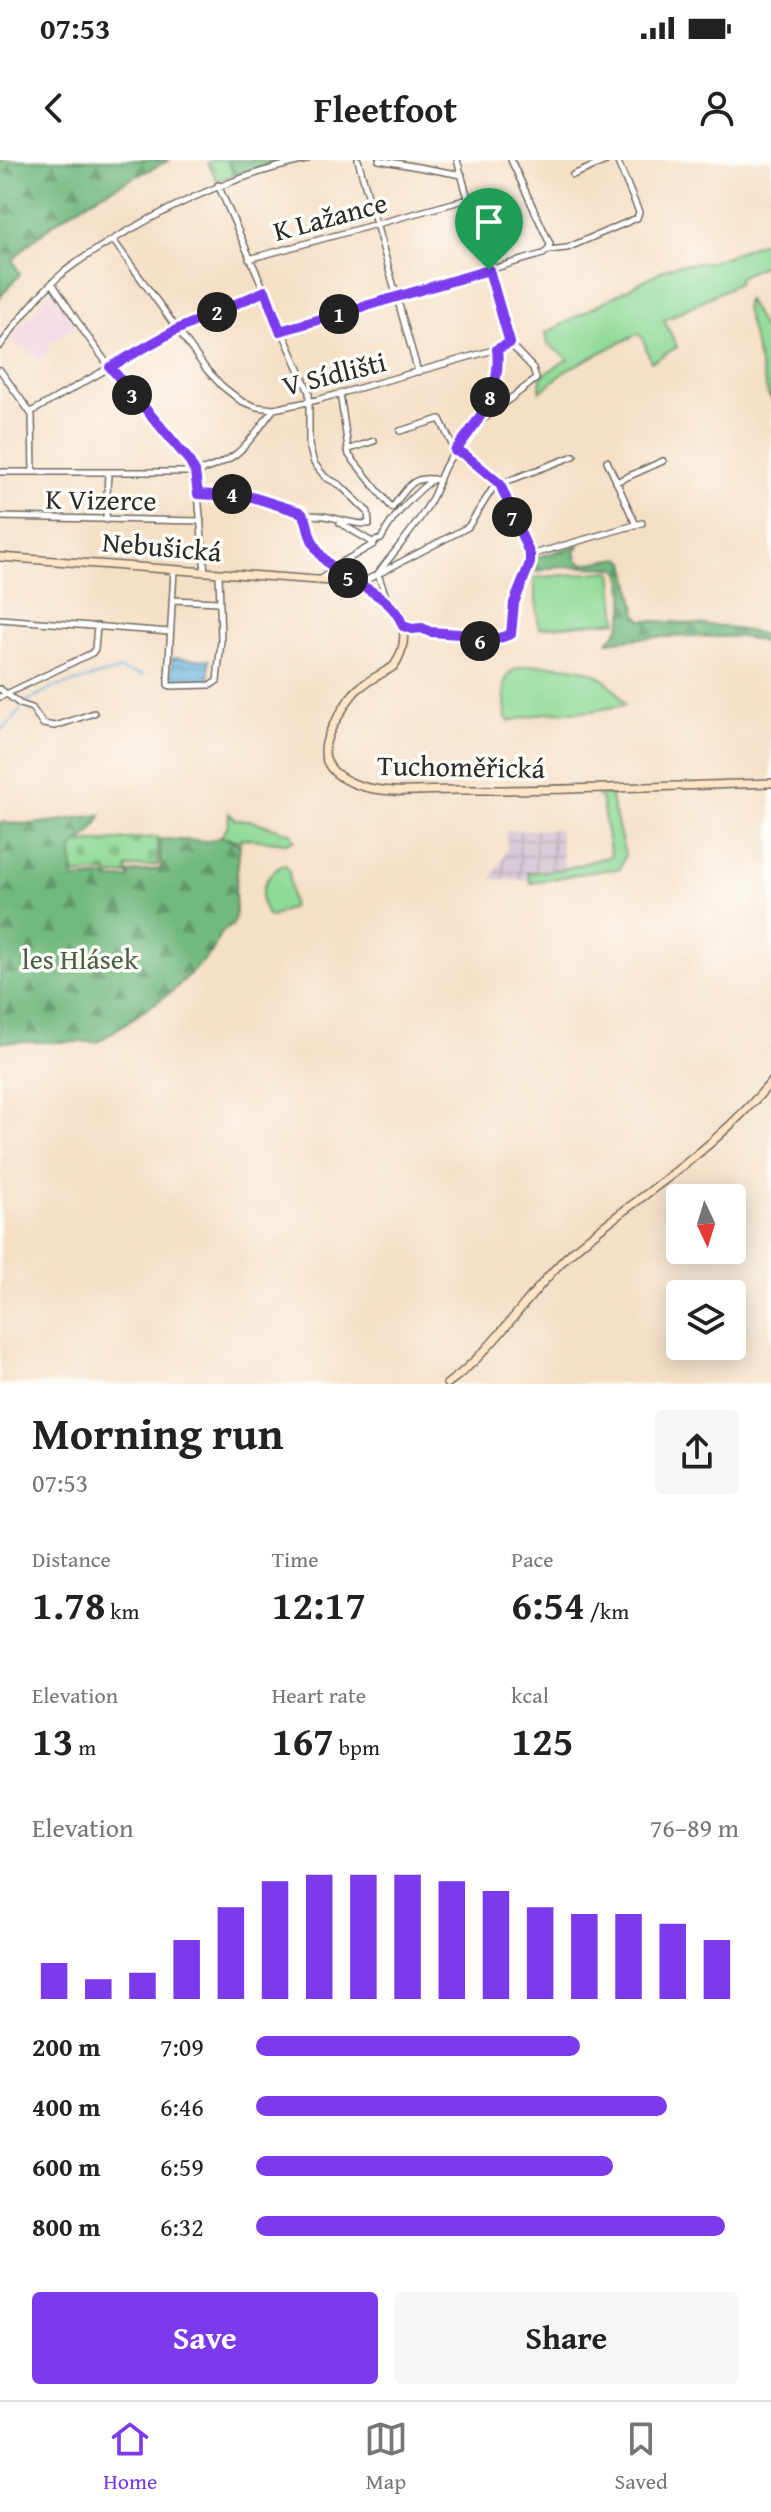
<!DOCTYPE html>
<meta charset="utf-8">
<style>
:root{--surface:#fff;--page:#f6f6f6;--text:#222;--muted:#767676;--line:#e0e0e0;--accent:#7c3aed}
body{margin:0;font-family:"Gentium Book Plus",serif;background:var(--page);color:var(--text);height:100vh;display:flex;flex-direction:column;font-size:30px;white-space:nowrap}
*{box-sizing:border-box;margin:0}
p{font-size:26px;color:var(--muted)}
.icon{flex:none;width:44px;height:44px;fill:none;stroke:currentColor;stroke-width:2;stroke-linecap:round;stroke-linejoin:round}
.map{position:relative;height:1224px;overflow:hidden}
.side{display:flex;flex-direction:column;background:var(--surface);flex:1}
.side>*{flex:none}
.needle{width:52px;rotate:176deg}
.fabs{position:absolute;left:666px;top:1024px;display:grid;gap:16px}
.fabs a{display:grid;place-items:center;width:80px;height:80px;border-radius:8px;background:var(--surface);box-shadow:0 4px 20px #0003;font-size:40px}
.pin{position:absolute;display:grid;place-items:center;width:68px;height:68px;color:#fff;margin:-82px -34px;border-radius:50% 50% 50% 0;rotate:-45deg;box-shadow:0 0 8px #0007}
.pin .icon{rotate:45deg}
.km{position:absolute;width:40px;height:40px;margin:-20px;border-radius:50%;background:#222;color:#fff;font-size:22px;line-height:40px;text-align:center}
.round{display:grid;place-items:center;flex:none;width:84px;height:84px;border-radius:8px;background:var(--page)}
.summary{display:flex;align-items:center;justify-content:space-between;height:136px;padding:0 32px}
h1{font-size:44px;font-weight:700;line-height:60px}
.metrics{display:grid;grid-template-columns:repeat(3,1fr);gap:12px;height:136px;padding:8px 32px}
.metrics div{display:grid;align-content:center}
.metrics b{font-size:40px;font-weight:700}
.metrics small{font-size:22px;font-weight:400}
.metrics p{font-size:22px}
.chart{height:224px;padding:16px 32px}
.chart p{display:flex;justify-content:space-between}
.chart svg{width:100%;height:144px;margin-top:8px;stroke:var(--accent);stroke-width:6}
.action{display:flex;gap:16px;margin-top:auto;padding:16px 32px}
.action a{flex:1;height:92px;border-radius:8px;background:var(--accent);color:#fff;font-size:32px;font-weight:700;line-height:92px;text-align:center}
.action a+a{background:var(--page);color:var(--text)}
ul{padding:0 32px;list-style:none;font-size:26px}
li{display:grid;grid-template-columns:128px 96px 1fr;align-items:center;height:60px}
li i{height:20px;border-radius:10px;background:var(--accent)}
.status{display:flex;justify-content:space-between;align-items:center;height:56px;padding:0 40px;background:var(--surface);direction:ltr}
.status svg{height:22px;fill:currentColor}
header{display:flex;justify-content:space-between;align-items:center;height:104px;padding:0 32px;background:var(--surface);font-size:36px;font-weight:700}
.tab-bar{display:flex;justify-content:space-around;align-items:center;height:112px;border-top:2px solid var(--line);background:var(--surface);font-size:22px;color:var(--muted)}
.tab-bar a{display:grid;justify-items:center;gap:4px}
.tab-bar .on{color:var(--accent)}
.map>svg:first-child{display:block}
</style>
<div class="status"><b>07:53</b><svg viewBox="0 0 49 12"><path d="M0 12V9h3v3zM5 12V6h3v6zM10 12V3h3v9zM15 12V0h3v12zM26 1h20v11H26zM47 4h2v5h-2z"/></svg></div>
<header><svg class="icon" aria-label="back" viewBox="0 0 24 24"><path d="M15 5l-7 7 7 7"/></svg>Fleetfoot<svg class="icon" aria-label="person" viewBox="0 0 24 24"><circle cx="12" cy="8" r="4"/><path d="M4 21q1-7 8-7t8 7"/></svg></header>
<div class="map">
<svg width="771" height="1224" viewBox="0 0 771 1224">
<defs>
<pattern id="industrial-grid" width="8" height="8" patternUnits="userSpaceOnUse" patternTransform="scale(2)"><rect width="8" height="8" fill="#cfbdcf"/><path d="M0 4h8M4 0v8" fill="none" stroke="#a89aa8"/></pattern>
<pattern id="forest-firs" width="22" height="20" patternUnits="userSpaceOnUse" patternTransform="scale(2)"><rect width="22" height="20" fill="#72b97f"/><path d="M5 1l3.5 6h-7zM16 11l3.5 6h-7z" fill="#5e9768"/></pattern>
<pattern id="cemetery-stones" width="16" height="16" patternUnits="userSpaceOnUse" patternTransform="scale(2)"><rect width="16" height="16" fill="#8ed996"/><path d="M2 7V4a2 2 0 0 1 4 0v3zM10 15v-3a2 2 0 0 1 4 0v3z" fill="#7bba81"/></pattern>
<pattern id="park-crowns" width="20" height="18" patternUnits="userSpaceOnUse" patternTransform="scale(2)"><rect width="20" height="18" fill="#8ed996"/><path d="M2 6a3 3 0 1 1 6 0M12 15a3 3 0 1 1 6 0" fill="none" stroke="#7bba81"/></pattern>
<pattern id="water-rules" width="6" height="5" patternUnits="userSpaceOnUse" patternTransform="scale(2)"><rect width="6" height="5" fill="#5faed9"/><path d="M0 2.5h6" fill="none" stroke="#4f8eb0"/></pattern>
</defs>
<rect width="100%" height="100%" fill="#fdfcf7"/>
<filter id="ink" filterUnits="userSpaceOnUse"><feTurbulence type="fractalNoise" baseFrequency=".0125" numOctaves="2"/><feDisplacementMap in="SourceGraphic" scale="16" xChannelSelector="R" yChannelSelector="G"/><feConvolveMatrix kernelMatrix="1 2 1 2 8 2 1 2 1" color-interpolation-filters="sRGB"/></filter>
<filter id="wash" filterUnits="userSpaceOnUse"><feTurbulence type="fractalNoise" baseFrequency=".006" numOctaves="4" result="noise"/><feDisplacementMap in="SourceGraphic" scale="32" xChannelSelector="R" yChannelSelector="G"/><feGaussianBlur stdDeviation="1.8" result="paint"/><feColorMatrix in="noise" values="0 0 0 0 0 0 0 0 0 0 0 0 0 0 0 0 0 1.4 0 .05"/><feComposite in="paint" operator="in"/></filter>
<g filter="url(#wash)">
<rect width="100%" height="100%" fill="#f5dfc5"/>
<path fill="#f2cfe1" d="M53,128L75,164L50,182L48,193L40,199L11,180Z"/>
<path fill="url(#industrial-grid)" d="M559,669L564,709L529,713V720L492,719L507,690L506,671Z"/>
<path fill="#8ed996" stroke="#5c8260" stroke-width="2" d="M771,79V102L740,116L738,123L664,160L677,187L651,202L642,177L637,174L568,209L540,232L541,216L568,199L548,184L546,173L663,110L676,105L711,102Z
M747,140L771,182V239L768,235L745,148Z
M612,411L617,461L539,468L534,418Z
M539,505C578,506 605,507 625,545L592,551L545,553L509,561L506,558C505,523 496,507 539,505Z
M602,634L613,635L611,639L625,694L620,709C591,710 561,718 531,723L528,713L564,709L611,696L601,638L597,635Z
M229,653L235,659L249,660L291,673L294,681L285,683L242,678L241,681L221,677L228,665Z
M285,704L289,711L292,747L272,757L268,756C254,736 265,714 285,704Z"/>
<path fill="url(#forest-firs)" stroke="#4e7255" stroke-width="2" d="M0,0H170C115,26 54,54 13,100L20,114L0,137Z
M227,0H294L234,15Z
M579,385L575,392L578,401L584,404L620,398L626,402L637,455L642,460L722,466L771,476V483C760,482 751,478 740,477C697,476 651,475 608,482C612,477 618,471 620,465C626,452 627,417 616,408L558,406L536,412L534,405L537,397Z
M101,655C92,675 87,676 72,689L73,719L107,716L109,720L129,718V713L161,709L159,679L209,681L221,677L240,684L235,733L236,753L233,765L220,774L212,792L174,830L98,882H0V662C33,668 69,658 101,655Z"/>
<path fill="url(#cemetery-stones)" stroke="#5c8260" stroke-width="2" d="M157,677L158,705L127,708V714L109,716L108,712L73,715L72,689L79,683Z"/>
<path fill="url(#park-crowns)" stroke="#5c8260" stroke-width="2" d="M214,0H227L234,15L217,20L208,3Z"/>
<path fill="url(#water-rules)" stroke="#456c82" stroke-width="2" d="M172,498L209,500V520L171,522Z"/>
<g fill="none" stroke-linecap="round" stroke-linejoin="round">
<path stroke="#5faed9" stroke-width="2" d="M24,543L52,528L119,510L143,515
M0,571L14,559L21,548"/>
</g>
</g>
<g filter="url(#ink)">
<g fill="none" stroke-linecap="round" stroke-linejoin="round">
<g stroke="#726a61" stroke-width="8">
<path id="street" d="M358,0L418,212
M379,0L462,15
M511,0L550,84L548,90
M573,15L608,0
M218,25L309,232V285L314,303L325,317L340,325L368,352L369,364C347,365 327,352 306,356
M113,80L206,209L222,226L241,241L257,247L274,249L317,240L497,189L510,183L457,0
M249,99L468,39
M52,123L85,173L114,213L192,305L198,334L205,412
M280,171L543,94L548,90L567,88L637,58L639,52L617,0
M0,186C19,160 39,133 64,112C83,97 105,84 126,72C186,38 238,15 306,0
M0,210L32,255L33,312
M340,233L349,295L392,348C407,329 411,314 438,320
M31,252L176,170L265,131
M481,261L536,219L533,208L513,187
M400,271L440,259L455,291L464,294L500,324L530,395V403L514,443L511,474L491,481L477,482L460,474L430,472L422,468L412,469L403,466
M347,290L374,281
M607,301L636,365
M0,312H195C240,301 247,284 273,250
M616,322L663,301
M198,334L252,337L300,352C310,359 313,389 327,403C337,412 349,416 359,424L468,367L493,328L500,324L574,296
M0,357L201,361
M106,360L108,312
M340,363L372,382L381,379C393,355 413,335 433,319
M530,395L642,363
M174,410L168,518V525L171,526L211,525L217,521L221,481L219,413
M379,412C397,388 423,359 435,332C439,322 441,313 447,303C472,264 503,241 497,189
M378,414L388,442
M320,420L339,404L374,384
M172,440L219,442
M0,459L170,472
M0,529L20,544L32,548L43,564L55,566L94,553
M0,537L92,493L95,489L97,466"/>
</g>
<g stroke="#726a61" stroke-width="10">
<path id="secondary" d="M0,397L345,422C387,430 421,464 394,506C382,514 368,520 358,529C350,536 345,545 340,554C319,585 316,610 358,625C387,635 424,630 455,630C560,631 666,626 771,623
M447,1224C497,1188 527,1133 572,1092C596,1070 623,1052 649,1032C693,999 736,964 771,922"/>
</g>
<use href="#street" stroke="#fff" stroke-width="5"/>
<use href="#secondary" stroke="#ffe4c6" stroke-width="7"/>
</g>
</g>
<g fill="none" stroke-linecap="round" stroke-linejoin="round" filter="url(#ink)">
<g stroke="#fff" stroke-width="16">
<path id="route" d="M489,110L510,183L497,189C502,232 480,259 455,291L464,294L500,324L530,395V403L514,443L511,474L491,481L477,482L460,474L430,472L422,468L412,469L403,466C391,432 350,425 327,402C320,396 313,384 310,375C307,366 308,358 300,352L252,337L198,334L195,312L188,299L110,207L176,170L265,131L280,171Z"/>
</g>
<use href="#route" stroke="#7c3aed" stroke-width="10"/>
</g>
<g text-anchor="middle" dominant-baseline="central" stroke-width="7" stroke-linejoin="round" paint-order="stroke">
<g font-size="28" fill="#2b2b2b" stroke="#fdfcf7">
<text transform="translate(330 56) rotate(-15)">K Lažance</text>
<text transform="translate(334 213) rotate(-14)">V Sídlišti</text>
<text transform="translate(101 339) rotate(1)">K Vizerce</text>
<text transform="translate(162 386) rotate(5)">Nebušická</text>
<text transform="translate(461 606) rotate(1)">Tuchoměřická</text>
</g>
<g font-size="28" fill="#495f4b" stroke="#fdfcf7">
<text x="80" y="798">les Hlásek</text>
</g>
</g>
</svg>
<div class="fabs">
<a><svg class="needle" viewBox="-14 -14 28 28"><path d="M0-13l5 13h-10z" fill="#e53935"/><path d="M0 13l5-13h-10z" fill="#767676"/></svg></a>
<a><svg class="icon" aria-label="layers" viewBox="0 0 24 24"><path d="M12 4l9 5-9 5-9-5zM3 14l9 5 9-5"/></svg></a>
</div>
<div class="pin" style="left:489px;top:110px;background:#1e9e55"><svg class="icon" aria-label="arrive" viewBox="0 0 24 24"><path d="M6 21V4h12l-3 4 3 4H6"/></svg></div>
<b class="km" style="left:339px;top:154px">1</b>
<b class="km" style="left:217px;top:152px">2</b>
<b class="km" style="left:132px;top:235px">3</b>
<b class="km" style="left:232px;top:334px">4</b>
<b class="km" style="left:348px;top:418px">5</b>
<b class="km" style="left:480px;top:481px">6</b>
<b class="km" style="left:512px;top:357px">7</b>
<b class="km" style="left:490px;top:237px">8</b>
</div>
<section class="side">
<div class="summary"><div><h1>Morning run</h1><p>07:53</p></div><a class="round"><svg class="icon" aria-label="share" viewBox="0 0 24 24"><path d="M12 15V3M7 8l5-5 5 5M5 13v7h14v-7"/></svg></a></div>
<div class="metrics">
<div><p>Distance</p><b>1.78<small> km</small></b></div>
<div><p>Time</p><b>12:17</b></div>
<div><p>Pace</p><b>6:54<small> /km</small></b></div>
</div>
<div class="metrics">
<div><p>Elevation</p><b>13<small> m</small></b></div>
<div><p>Heart rate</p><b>167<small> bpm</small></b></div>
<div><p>kcal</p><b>125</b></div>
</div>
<div class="chart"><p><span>Elevation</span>76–89 m</p>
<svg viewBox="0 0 160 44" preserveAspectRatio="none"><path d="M5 44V33M15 44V38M25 44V36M35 44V26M45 44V16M55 44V8M65 44V6M75 44V6M85 44V6M95 44V8M105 44V11M115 44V16M125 44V18M135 44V18M145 44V21M155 44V26"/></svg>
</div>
<ul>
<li><b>200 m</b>7:09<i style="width:67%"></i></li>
<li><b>400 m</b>6:46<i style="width:85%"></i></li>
<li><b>600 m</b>6:59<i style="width:74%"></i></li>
<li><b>800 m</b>6:32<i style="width:97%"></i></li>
</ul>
<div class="action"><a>Save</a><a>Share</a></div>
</section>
<nav class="tab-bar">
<a class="on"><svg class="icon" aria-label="home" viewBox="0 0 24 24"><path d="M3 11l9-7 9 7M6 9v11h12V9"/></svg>Home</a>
<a><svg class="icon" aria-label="map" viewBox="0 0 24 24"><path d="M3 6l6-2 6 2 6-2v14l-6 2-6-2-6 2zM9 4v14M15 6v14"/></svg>Map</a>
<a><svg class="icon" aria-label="saved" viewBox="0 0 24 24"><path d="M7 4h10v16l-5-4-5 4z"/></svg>Saved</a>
</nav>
